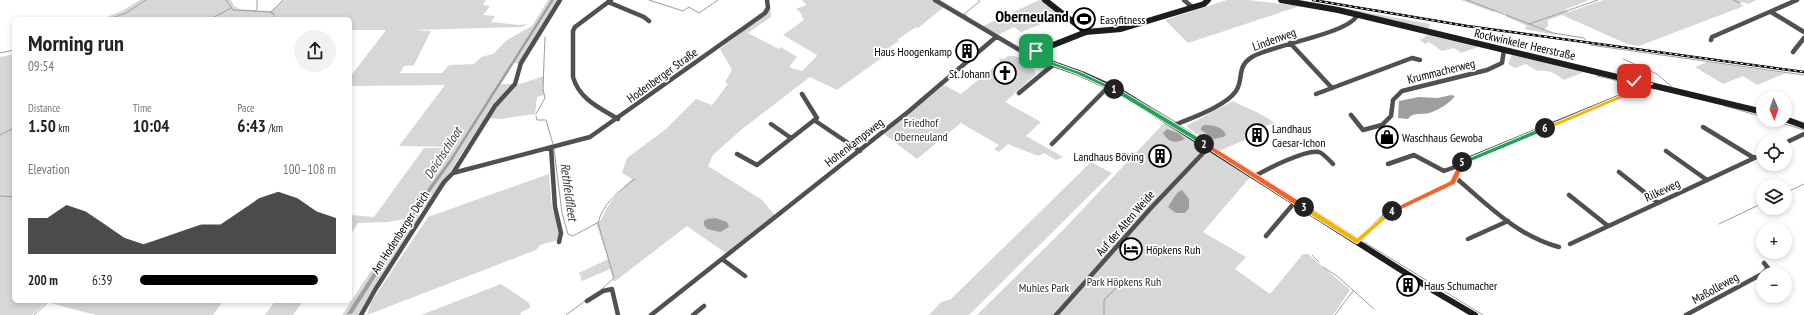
<!DOCTYPE html>
<meta charset="utf-8">
<style>
:root{--surface:#fff;--page:#f2f2f2;--text:#222;--muted:#767676;--accent:#000}
body{margin:0;font-family:"PT Sans Narrow",sans-serif;background:var(--page);color:var(--text);height:100vh;display:flex;flex-direction:column;font-size:15px;white-space:nowrap}
*{box-sizing:border-box;margin:0}
p{font-size:13px;color:var(--muted)}
.icon{flex:none;width:22px;height:22px;fill:none;stroke:currentColor;stroke-width:2;stroke-linecap:round;stroke-linejoin:round}
.map{position:relative;flex:1;overflow:hidden}
.panel{position:absolute;left:12px;top:17px;width:340px;height:286px;display:flex;flex-direction:column;background:var(--surface);border-radius:6px;box-shadow:0 2px 6px #0003}
.panel>*{flex:none}
.needle{width:26px;rotate:178deg}
.buttons{position:absolute;left:1756px;top:91px;display:grid;gap:8px}
.buttons a{display:grid;place-items:center;width:36px;height:36px;border-radius:50%;background:var(--surface);box-shadow:0 2px 6px #0003;font-size:20px}
.pin{position:absolute;display:grid;place-items:center;width:34px;height:34px;color:#fff;margin:-17px;border-radius:8px;box-shadow:0 2px 6px #0006}
.km{position:absolute;width:20px;height:20px;margin:-10px;border-radius:50%;background:#222;color:#fff;font-size:11px;line-height:20px;text-align:center}
.round{display:grid;place-items:center;flex:none;width:42px;height:42px;border-radius:21px;background:var(--page)}
.summary{display:flex;align-items:center;justify-content:space-between;height:68px;padding:0 16px}
h1{font-size:22px;font-weight:700;line-height:30px}
.stats{display:grid;grid-template-columns:repeat(3,1fr);gap:6px;height:68px;padding:4px 16px}
.stats div{display:grid;align-content:center}
.stats b{font-size:17px;font-weight:700}
.stats small{font-size:11px;font-weight:400}
.stats p{font-size:11px}
.chart{height:112px;padding:8px 16px}
.chart p{display:flex;justify-content:space-between}
.chart svg{width:100%;height:72px;margin-top:4px;fill:var(--accent);opacity:.7}
ul{padding:0 16px;list-style:none;font-size:13px}
li{display:grid;grid-template-columns:64px 48px 1fr;align-items:center;height:30px}
li i{height:10px;border-radius:5px;background:var(--accent)}
.map>svg:first-child{display:block}
</style>
<div class="map">
<svg width="1804" height="315" viewBox="0 0 1804 315">
<rect width="100%" height="100%" fill="#fff"/>
<path fill="#d7d7d7" d="M140,0H231L234,6L240,9L271,11L284,0H486L483,5L490,6L483,15L495,16L491,22L519,25L528,24L522,27L415,30L431,31L414,65L404,66L400,73H442L449,65L474,64L481,57L493,54L507,40L532,26L548,0H551L450,159L420,199L409,218L346,315H342L405,219L388,222L358,223L350,235V215L374,217L424,148H454L460,138L454,147L399,146L445,85L350,86V77L386,30H350V19H102L122,11Z
M554,0H558L519,64L514,63Z
M802,0H932L944,7L918,28L916,27L897,40L899,41L884,51L887,54L837,90L810,77L741,130L713,155L708,166L762,200L775,215L727,254L687,226L614,282L610,269L582,281L579,273L608,259L596,223L601,220C608,203 618,192 632,179L622,173L627,158L666,129L696,99L712,105L728,84L725,82L732,70L720,49L771,9V17L748,33L779,49L781,47L797,57L789,67L802,71L816,57L817,55L783,35L804,20L800,12L796,9L806,5Z
M1039,0H1041L1062,16L1021,32L1014,27L998,35L983,26Z
M1227,0H1248L1300,6L1188,43L1165,20Z
M1291,0H1300L1430,24L1428,30Z
M1461,0H1589L1564,10L1569,12L1603,0H1757L1748,4L1742,2L1740,4L1744,6L1639,46L1627,44L1562,15L1548,20V26L1544,29L1556,35L1524,29L1527,26L1505,16L1507,14L1497,11L1493,12Z
M1428,35L1478,47L1461,53L1454,48L1442,51L1429,42L1425,44L1420,40Z
M14,54V301H47L32,315H0V57Z
M1512,55L1584,72L1564,80C1555,73 1548,69 1537,71L1526,64L1515,68L1508,64Z
M1008,56C1020,55 1032,63 1036,74L1005,102L1041,122L1026,136L1063,157L1056,160L1044,153L1038,156L1008,144L999,152L994,149L999,145L961,123L917,159L884,134L944,85L961,94L1000,62L999,58L1004,59Z
M1707,62L1786,73L1757,85L1743,76L1723,84L1695,67Z
M544,76V95L537,97L535,114L500,119L489,118L496,107L517,85Z
M501,84H515L491,108L448,175C438,185 429,208 416,213L450,164Z
M1233,101C1246,108 1264,114 1274,123L1247,133L1251,137L1219,151L1186,126Z
M1165,122L1252,175L1203,232L1246,257L1235,269L1270,294L1303,254H1308L1350,290L1333,315H977L1065,228Z
M1091,162L1112,173L969,315H929L941,302L951,299Z
M549,174L552,208L559,231L558,240L540,245L536,250L367,315L371,302L428,217Z
M415,215H419V217L366,301L359,315H351Z
M501,284L528,302L531,307L520,313L521,315H421Z
M50,301H223L213,315H96L50,303Z
M275,301H303L293,315H265Z"/>
<path fill="#9e9e9e" d="M551,0H554L450,164L423,202L352,314L346,315L409,218L420,199L450,159Z
M1451,95L1455,96C1450,103 1440,109 1432,112C1424,116 1413,111 1408,119L1398,118L1399,101L1419,97L1438,98Z
M1205,125C1213,125 1223,127 1226,135L1223,137L1214,139L1201,130V127Z
M1167,129L1178,133L1185,139C1175,144 1168,142 1163,133Z
M1182,190L1189,199V208L1185,213H1176L1168,207L1177,193Z
M715,218L727,222L729,227L720,232L707,229L704,225V221L707,219Z"/>
<g fill="none" stroke-linecap="round" stroke-linejoin="round">
<path stroke="#9e9e9e" stroke-width="1" d="M226,0L233,10L270,12L273,13L275,19
M649,0L683,11L689,7L699,13L718,0
M1467,0L1553,33L1584,38L1586,40
M1733,0L1740,3
M255,11L257,9V0
M271,12L283,0
M967,16L964,14L979,2V0
M110,19L126,13L146,0
M211,19L231,8
M1529,24L1598,0
M1590,45L1804,75
M0,53L14,50
M1623,59L1657,74L1672,87
M1084,72L1118,87
M1597,76L1641,86
M543,87L545,37
M1647,88L1654,89
M1126,92L1176,122
M1725,106L1763,117
M536,114L545,98L543,89
M536,116L537,120H546L553,144
M1772,120L1804,130
M1181,126L1255,173
M0,135L14,128
M554,149L562,213L568,234L573,236L597,223
M1260,176L1356,237
M1785,193L1804,184
M0,196L14,197
M1719,224L1763,203
M1364,242L1483,315
M1312,255L1319,262
M1323,267L1337,276L1374,309
M602,289L614,278L598,223C603,203 619,191 635,179
M34,315L49,301
M566,315L585,301
M1104,315V300L1116,288L1117,282
M1335,315L1353,291"/>
<path stroke="#505050" stroke-width="4.5" d="M611,0L575,27L573,31V77C579,99 600,108 618,119
M935,0L1028,55
M1184,0L1192,7
M608,2L644,17L649,21
M1771,12L1804,32
M1711,40L1712,37L1797,0
M1290,43L1332,88
M1793,52L1804,38
M1019,93L1054,64
M1316,94L1412,58L1420,60
M1351,115L1363,130L1382,125L1391,116L1393,100L1402,91L1487,70L1502,63L1504,50
M814,120L860,151
M771,124L791,138
M1175,125C1191,118 1226,106 1236,91C1244,79 1236,67 1252,57C1274,44 1350,34 1358,14
M1703,127L1754,158
M1785,143L1804,134
M1052,144L1109,86
M551,147L555,207L561,233L559,242
M1666,151L1707,180
M737,154L757,165L817,118L802,94
M1388,164L1414,155L1444,171L1455,167L1460,168
M1619,172L1658,203
M453,173L590,137L765,13L768,8L767,0
M1255,176C1267,169 1306,149 1319,152C1324,154 1329,160 1333,164
M1456,178C1488,205 1517,236 1559,247
M1569,195L1608,226
M1266,236L1295,202
M1468,239L1508,221
M1357,242L1388,213L1453,183L1463,161L1648,85
M1570,244L1763,154
M722,259L745,276
M587,301L603,291L612,289L618,315
M361,315L375,290L444,182L453,173L495,106L515,84L521,63L560,0
M651,315L908,112L996,37
M693,315L704,306
M1056,315L1150,209L1205,151L1211,148
M1686,315L1762,274L1768,268L1764,263"/>
<path stroke="#1d1d1d" stroke-width="6" d="M1045,0L1086,32
M1281,0L1338,10L1763,112
M1028,55L1079,73L1121,92L1434,291L1475,315
M1028,55L1086,32L1121,29L1204,4L1208,0
M1785,119L1804,126"/>
<g stroke="#000" stroke-width="2.5">
<path id="rail" d="M1313,0L1467,26L1804,72"/>
</g>
<use href="#rail" stroke="#fff" stroke-width="1" stroke-dasharray="3" stroke-linecap="butt"/>
</g>
<path fill="#22a559" stroke="#fff" d="M1034,49L1039,51L1033,55L1081,72L1117,89L1111,90L1076,74L1026,56V54Z"/>
<path fill="#22a559" stroke="#fff" d="M1114,86L1206,142V145H1202L1111,90V89Z"/>
<path fill="#f0652b" stroke="#fff" d="M1204,141L1306,205V209H1301L1202,145L1201,144Z"/>
<path fill="#f5b400" stroke="#fff" d="M1304,204L1357,238L1390,210L1392,209L1395,211L1357,244L1301,209V205Z"/>
<path fill="#f0652b" stroke="#fff" d="M1462,160L1466,162L1455,184L1394,213H1390V210L1450,181L1460,161Z"/>
<path fill="#22a559" stroke="#fff" d="M1545,126H1547V130L1465,164H1460L1459,162Z"/>
<path fill="#f5b400" stroke="#fff" d="M1623,94H1625V97L1547,130L1542,128Z"/>
<path fill="#f5b400" stroke="#fff" d="M1632,79L1653,84L1625,97H1620V94L1643,85L1632,82Z"/>
<defs>
<g id="stadium-ring" transform="scale(1.15)"><circle r="9.5" fill="#fff" stroke="#000" stroke-width="1.5"/><path d="M0-5a6.5 5 0 1 0 0 10a6.5 5 0 1 0 0-10ZM-3.5-1.8h7v3.6h-7Z" fill="#000"/></g>
<g id="building-ring" transform="scale(1.15)"><circle r="9.5" fill="#fff" stroke="#000" stroke-width="1.5"/><path d="M-4-6H4V6H1V3H-1V6H-4ZM-2.5-4.3h1.7v1.8h-1.7ZM.8-4.3h1.7v1.8H.8ZM-2.5-1h1.7V.8h-1.7ZM.8-1h1.7V.8H.8Z" fill="#000"/></g>
<g id="church-ring" transform="scale(1.15)"><circle r="9.5" fill="#fff" stroke="#000" stroke-width="1.5"/><path d="M-1.2-6h2.4v3.5h3.3v2.4h-3.3V6h-2.4V-.1h-3.3v-2.4h3.3Z" fill="#000"/></g>
<g id="shop-ring" transform="scale(1.15)"><circle r="9.5" fill="#fff" stroke="#000" stroke-width="1.5"/><path d="M-5-2.5h2.3a2.7 3.5 0 0 1 5.4 0H5L5.5 6h-11ZM-1.5-2.5h3a1.5 2.3 0 0 0-3 0Z" fill="#000"/></g>
<g id="hotel-ring" transform="scale(1.15)"><circle r="9.5" fill="#fff" stroke="#000" stroke-width="1.5"/><path d="M-6-4.5h1.5V1H6V5H4.5V3h-9V5H-6ZM-4 0a1.8 1.8 0 1 1 3.6 0ZM.5 0V-2.5h3Q6-2.5 6 0Z" fill="#000"/></g>
</defs>
<g fill-rule="evenodd">
<use href="#stadium-ring" x="1084" y="19"/>
<use href="#building-ring" x="967" y="51"/>
<use href="#church-ring" x="1005" y="73"/>
<use href="#building-ring" x="1257" y="135"/>
<use href="#shop-ring" x="1387" y="137"/>
<use href="#building-ring" x="1160" y="156"/>
<use href="#hotel-ring" x="1131" y="249"/>
<use href="#building-ring" x="1408" y="285"/>
</g>
<g text-anchor="middle" dominant-baseline="central" stroke-width="3.5" stroke-linejoin="round" paint-order="stroke">
<g font-size="12" fill="#000" stroke="#fff" text-anchor="start">
<text x="1100" y="19">Easyfitness</text>
<text x="952" y="51" text-anchor="end">Haus Hoogenkamp</text>
<text x="990" y="73" text-anchor="end">St. Johann</text>
<text x="1272" y="128">Landhaus<tspan x="1272" dy="14">Caesar-Ichon</tspan></text>
<text x="1402" y="137">Waschhaus Gewoba</text>
<text x="1144" y="156" text-anchor="end">Landhaus Böving</text>
<text x="1146" y="249">Höpkens Ruh</text>
<text x="1424" y="285">Haus Schumacher</text>
</g>
<g font-size="12" fill="#000" stroke="#fff">
<text transform="translate(1274 39) rotate(-20)">Lindenweg</text>
<text transform="translate(1525 44) rotate(13)">Rockwinkeler Heerstraße</text>
<text transform="translate(1441 71) rotate(-14)">Krummacherweg</text>
<text transform="translate(662 75) rotate(-36)">Hodenberger Straße</text>
<text transform="translate(854 142) rotate(-38)">Hohenkampsweg</text>
<text transform="translate(1662 190) rotate(-25)">Rilkeweg</text>
<text transform="translate(1125 223) rotate(-49)">Auf der Alten Weide</text>
<text transform="translate(400 232) rotate(-57)">Am Hodenberger Deich</text>
<text transform="translate(1715 288) rotate(-29)">Maßolleweg</text>
</g>
<g font-size="12" fill="#2e2e2e" stroke="#fff">
<text x="921" y="122">Friedhof<tspan x="921" dy="14">Oberneuland</tspan></text>
<text x="1124" y="281">Park Höpkens Ruh</text>
<text x="1044" y="287">Muhles Park</text>
</g>
<g font-size="13" font-style="italic" fill="#3f3f3f" stroke="#fff">
<text transform="translate(443 153) rotate(-57)">Deichschloot</text>
<text transform="translate(569 192) rotate(82)">Rethfeldfleet</text>
</g>
<g font-size="16" font-weight="bold" fill="#000" stroke="#fff">
<text x="1032" y="16">Oberneuland</text>
</g>
</g>
</svg>
<div class="buttons">
<a><svg class="needle" viewBox="-14 -14 28 28"><path d="M0-13l5 13h-10z" fill="#e53935"/><path d="M0 13l5-13h-10z" fill="#767676"/></svg></a>
<a><svg class="icon" aria-label="locate" viewBox="0 0 24 24"><circle cx="12" cy="12" r="6"/><path d="M12 2v4M12 18v4M2 12h4M18 12h4"/></svg></a>
<a><svg class="icon" aria-label="layers" viewBox="0 0 24 24"><path d="M12 4l9 5-9 5-9-5zM3 14l9 5 9-5"/></svg></a>
<a>+</a>
<a>−</a>
</div>
<div class="pin" style="left:1036px;top:51px;background:#1e9e55"><svg class="icon" aria-label="arrive" viewBox="0 0 24 24"><path d="M6 21V4h12l-3 4 3 4H6"/></svg></div>
<div class="pin" style="left:1634px;top:81px;background:#d93025"><svg class="icon" aria-label="check" viewBox="0 0 24 24"><path d="M5 12l5 5 9-10"/></svg></div>
<b class="km" style="left:1114px;top:89px">1</b>
<b class="km" style="left:1204px;top:144px">2</b>
<b class="km" style="left:1304px;top:207px">3</b>
<b class="km" style="left:1392px;top:211px">4</b>
<b class="km" style="left:1462px;top:162px">5</b>
<b class="km" style="left:1545px;top:128px">6</b>
<section class="panel">
<div class="summary"><div><h1>Morning run</h1><p>09:54</p></div><a class="round"><svg class="icon" aria-label="share" viewBox="0 0 24 24"><path d="M12 15V3M7 8l5-5 5 5M5 13v7h14v-7"/></svg></a></div>
<div class="stats">
<div><p>Distance</p><b>1.50<small> km</small></b></div>
<div><p>Time</p><b>10:04</b></div>
<div><p>Pace</p><b>6:43<small> /km</small></b></div>
</div>
<div class="chart"><p><span>Elevation</span>100–108 m</p>
<svg viewBox="0 0 160 44" preserveAspectRatio="none"><path d="M0 44V22L10 22L20 14L30 18L40 26L50 34L60 38L70 34L80 30L90 26L100 26L110 18L120 10L130 6L140 10L150 18L160 22V44z"/></svg>
</div>
<ul>
<li><b>200 m</b>6:39<i style="width:91%"></i></li>
</ul>
</section>
</div>
